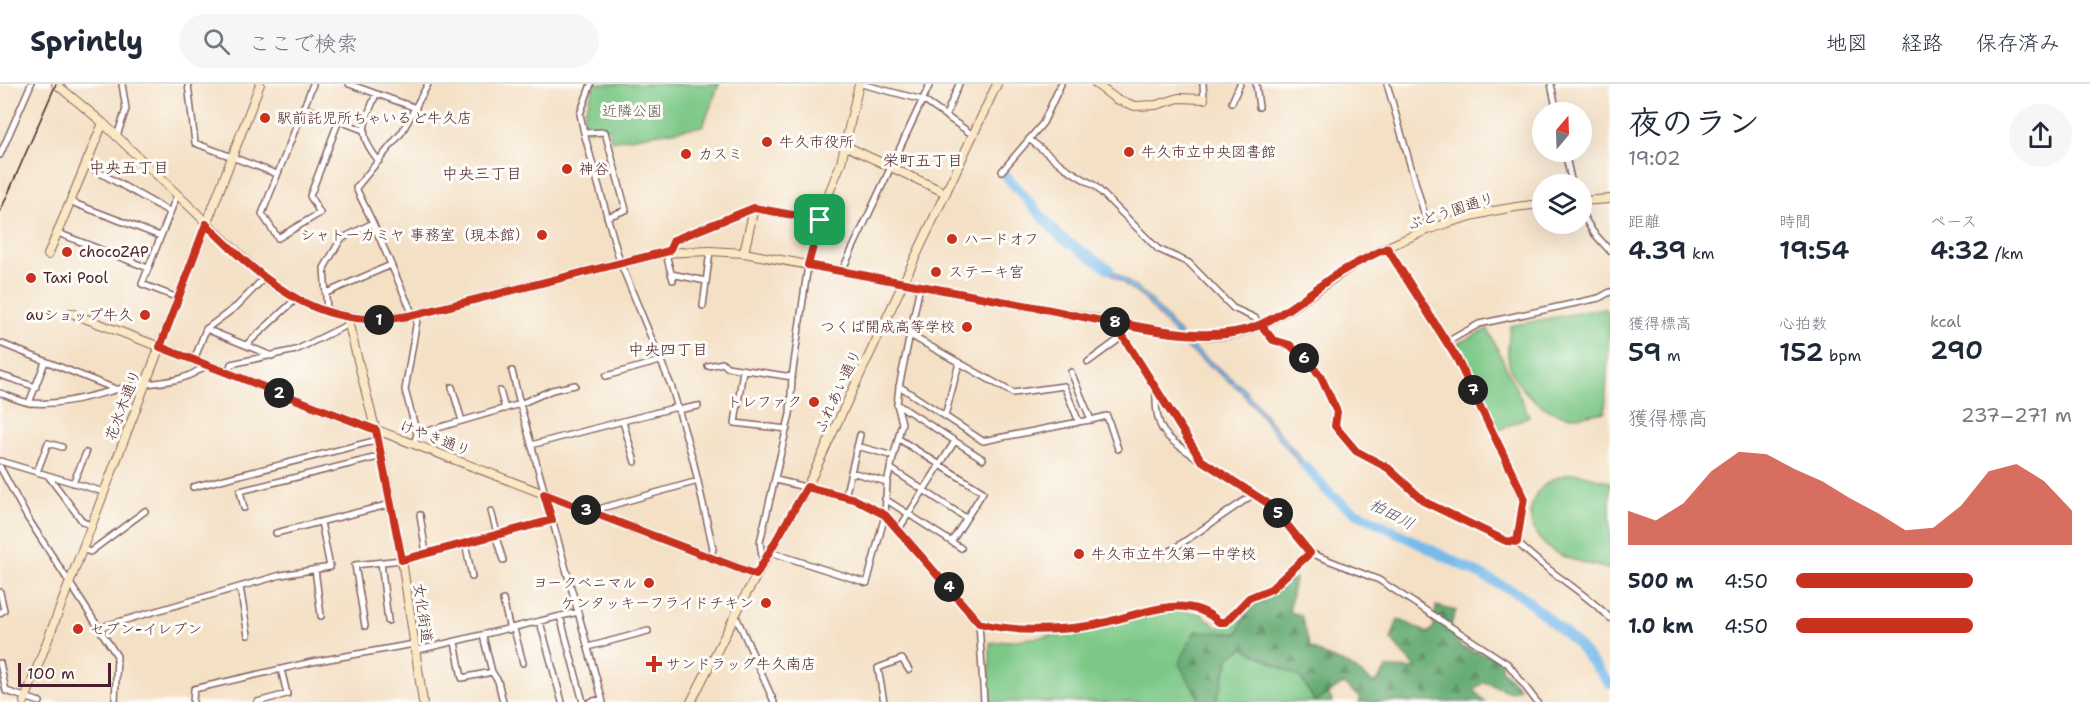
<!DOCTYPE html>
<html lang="ja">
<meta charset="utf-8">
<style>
:root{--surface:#fff;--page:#f6f6f7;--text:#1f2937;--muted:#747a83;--line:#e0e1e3;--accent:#c8321e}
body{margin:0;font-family:"Shantell Sans","Klee One",sans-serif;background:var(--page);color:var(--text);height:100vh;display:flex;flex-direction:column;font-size:22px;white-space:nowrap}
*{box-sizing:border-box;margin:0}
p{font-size:20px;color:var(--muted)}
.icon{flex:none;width:33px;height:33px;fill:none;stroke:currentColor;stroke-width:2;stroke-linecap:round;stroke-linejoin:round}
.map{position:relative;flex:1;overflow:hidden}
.side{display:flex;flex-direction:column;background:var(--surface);width:480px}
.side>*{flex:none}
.needle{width:39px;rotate:19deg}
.tools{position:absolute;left:1532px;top:18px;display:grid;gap:12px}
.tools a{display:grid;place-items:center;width:60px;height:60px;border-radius:50%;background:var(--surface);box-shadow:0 6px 24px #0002;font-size:30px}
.scale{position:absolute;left:18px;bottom:15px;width:93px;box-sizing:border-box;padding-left:6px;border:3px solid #4a1f2b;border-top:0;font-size:16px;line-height:21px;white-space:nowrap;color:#4a1f2b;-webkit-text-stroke:4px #fdfcf7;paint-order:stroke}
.pin{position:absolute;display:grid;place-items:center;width:51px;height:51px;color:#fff;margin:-26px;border-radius:12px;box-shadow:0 3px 9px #0006}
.km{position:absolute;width:30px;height:30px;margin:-15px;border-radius:50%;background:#222;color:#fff;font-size:16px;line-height:30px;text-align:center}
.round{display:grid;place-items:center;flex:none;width:63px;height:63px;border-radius:32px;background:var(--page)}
.summary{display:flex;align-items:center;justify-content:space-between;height:102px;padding:0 18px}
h1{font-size:33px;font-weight:600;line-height:45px}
.figures{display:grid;grid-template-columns:repeat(3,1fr);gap:9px;height:102px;padding:6px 18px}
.figures div{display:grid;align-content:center}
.figures b{font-size:26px;font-weight:600}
.figures small{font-size:16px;font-weight:400}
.figures p{font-size:16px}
.chart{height:168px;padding:12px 18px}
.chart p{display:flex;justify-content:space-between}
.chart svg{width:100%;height:108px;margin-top:6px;fill:var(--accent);opacity:.7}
ul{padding:0 18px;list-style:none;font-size:20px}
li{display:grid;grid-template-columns:96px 72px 1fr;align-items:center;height:45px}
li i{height:15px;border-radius:8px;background:var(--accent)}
header{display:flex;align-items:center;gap:36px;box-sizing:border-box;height:84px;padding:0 30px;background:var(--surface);border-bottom:2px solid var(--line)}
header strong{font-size:28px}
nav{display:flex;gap:33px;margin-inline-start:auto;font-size:21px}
.search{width:420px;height:54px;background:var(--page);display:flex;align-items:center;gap:15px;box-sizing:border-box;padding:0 21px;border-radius:33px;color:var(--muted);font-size:22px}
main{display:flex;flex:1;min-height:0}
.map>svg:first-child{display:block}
</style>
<header>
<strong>Sprintly</strong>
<div class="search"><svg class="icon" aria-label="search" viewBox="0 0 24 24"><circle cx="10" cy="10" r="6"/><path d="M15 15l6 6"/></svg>ここで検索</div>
<nav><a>地図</a><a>経路</a><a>保存済み</a></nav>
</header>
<main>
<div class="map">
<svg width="1610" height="618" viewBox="0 0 1610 618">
<defs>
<pattern id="forest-firs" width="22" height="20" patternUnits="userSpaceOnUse" patternTransform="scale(1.5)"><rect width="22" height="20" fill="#66ac74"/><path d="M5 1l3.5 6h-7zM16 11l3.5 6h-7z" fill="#568b5f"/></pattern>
</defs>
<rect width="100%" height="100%" fill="#fdfcf7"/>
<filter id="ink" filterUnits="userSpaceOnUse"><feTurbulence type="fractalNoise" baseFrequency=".0167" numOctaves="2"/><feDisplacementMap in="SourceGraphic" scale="12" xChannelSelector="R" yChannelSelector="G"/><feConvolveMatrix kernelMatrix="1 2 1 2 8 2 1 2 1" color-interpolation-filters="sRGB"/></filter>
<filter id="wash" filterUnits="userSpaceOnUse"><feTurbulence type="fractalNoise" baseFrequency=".008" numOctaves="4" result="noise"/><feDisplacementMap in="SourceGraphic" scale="24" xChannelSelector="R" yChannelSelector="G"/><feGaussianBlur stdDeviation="1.35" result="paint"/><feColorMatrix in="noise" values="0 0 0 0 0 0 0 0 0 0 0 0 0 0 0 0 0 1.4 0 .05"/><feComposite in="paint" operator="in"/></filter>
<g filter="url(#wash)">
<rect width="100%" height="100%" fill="#f4e0c5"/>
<path fill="#7dc887" stroke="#647459" stroke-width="1.5" d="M595,0H719L703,42L611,57L608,44L587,46L583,32Z
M1603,224L1610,231L1605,328C1591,330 1572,335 1559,330C1537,322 1514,302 1509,279C1506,267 1509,253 1510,242Z
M1488,245L1529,332L1497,347L1456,260Z
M1577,389L1610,398V486C1590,479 1559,476 1544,460C1514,429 1538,391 1577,389Z
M1178,527L1200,529L1218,544L1260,529L1289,549L1333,618H990V559L1091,547L1149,531Z"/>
<path fill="url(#forest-firs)" stroke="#586650" stroke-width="1.5" d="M1295,494L1289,528L1301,531L1310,563L1323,571L1349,581L1375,600L1387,584L1416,585L1391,555L1398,535L1428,549L1434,543L1436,522L1456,527L1450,543L1461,563L1501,575V585L1519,604L1510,608L1484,598L1474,606L1485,618H1359L1361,614L1343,600L1315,618L1301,594L1244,564L1230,572L1216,618H1197L1200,616L1179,580L1195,547L1238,549L1249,522Z"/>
<path fill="#76baec" stroke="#606c8c" stroke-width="1.5" d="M1099,176L1147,212L1190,261L1243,304L1316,393L1312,395L1241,307L1187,264L1144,215L1097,179Z"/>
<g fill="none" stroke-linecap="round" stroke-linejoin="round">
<path stroke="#76baec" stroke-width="10" d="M1006,92L1060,153L1109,185
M1305,382L1330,410L1350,425L1521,511L1576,559L1610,600"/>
</g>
</g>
<g filter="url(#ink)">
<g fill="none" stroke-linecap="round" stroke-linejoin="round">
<g stroke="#866361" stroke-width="8">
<path id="street" d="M188,0L195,59L277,90
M313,0L262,130L278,154L320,129L310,112L339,36
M349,0L416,24
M591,0L580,30L584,49L620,178L672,304L693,376L713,464L711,474
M861,0L923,16L973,51
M1203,0L1204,15
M1256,0L1259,23
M1387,0L1429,146
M1551,0L1557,28
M376,10C364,41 356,50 379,77
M1232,18L1240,0
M303,23L363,46
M946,31L959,0
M584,49L605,48L626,126L607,133
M117,52L126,25L122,0
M1029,55L1064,83L1095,102L1158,165L1189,179L1233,224L1255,234L1273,256L1290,261L1320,291L1330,311L1337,328L1335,342L1356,367L1388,384L1425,418L1506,457L1517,458C1545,487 1581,505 1610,534
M1565,68L1572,100
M0,71L31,0
M86,81L170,128
M1002,87L1043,39L1061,0
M177,111L142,200L178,214
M71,118L160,152
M1581,128L1593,148L1610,167
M373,139L413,231
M58,149L148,184
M1387,164L1456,273L1524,413L1517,458
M842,187L930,0
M671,190L706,197
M673,196L667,174L672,157L754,124
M326,209L391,181
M703,222L710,167
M327,227L324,184L341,155L373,139L356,104L402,48L428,0
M1114,238L1201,376L1272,422L1310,469L1379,496L1508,580L1537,618
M206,245L272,272
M1447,258L1479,240L1599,214L1610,208
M0,259L118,306
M246,261L296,215
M194,276L206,245L237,222L264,194
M1088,278L1122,253
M708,282L723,279L727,283L792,293
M743,286L735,339L787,345
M512,287L520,320L552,306L575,301
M1071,288L1091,336L1077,338
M228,289L231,280L296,266L347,241
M0,291L36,303
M606,292L660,277
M899,302L983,357L1079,338L1064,302L1013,309L910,251
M452,303L462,337
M500,307L505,325
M0,309C10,312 20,318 31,319C66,322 99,309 132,302C160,297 183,300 206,281
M1156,309C1155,349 1166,353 1197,374
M29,319L45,278
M897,320L983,375
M678,326L698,322
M945,332L959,279
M1091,336L1107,332L1118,365
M623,338L635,378
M417,350L520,320L603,618
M899,355L983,408L952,457
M414,360L417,350L405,306L418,230
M531,361L677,323
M857,362L893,372
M0,377L104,408
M0,383L27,433L117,572L115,618
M890,384L966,434
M37,388L48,359L62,363
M851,388L887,398
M49,393L83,438L91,441
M776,396L854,415L885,431L899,445L979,539L984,618
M73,399L86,369
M193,403L378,356
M845,413L860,351
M885,415L961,464
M244,424L240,407L382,372
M491,427L497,449
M420,431L426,469
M600,432L602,424L698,397
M899,445L955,357
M276,449L391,420
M495,450L503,476
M465,458L472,493
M82,465L90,468L145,427
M770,468L867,499L885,431L887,398L902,339L897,320L899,303L920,202
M1169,468L1254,410
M381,478L388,537
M763,480L760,458L790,330L792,293L808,181
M315,485L321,532
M240,503L248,551
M0,508L4,526L0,529
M503,516L510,546
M735,530L774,618
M560,532L583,618
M540,538L562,618
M979,539C1012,548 1055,547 1089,542C1121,537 1151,522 1184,522C1203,522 1212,538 1226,538L1249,514L1271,505L1310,469
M365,542L355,481L402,476L552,436
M101,543L281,491L330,483L321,438
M514,545L523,579
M455,558L462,594L492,588L483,552
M588,563L648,547
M414,567L578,528
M0,579L6,607
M492,588L498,597L503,618
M6,607L40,618
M193,618L194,605L312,578L414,560
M257,618L287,610L281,585
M590,618L602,615
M884,618L878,584L902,575L909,586"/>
</g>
<g stroke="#866361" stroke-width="10">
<path id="secondary" d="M56,0L103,39L264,194C308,228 358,242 413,231L661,169L710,167L744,169L1152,245C1173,248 1194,252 1216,252C1274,250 1319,198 1368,173C1423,144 1481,125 1542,120
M1096,0L1116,15L1135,22L1156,21L1179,14L1204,15
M846,62L946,109
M1581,117L1610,115
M744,169L754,124L820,136
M48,171L103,39
M808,181L825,119L841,79L859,0
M71,229L756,491
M347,233L382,372L402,476L423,618
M24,618L260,0
M691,618L745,512L807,403L997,0"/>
</g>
<use href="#street" stroke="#fff" stroke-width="5"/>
<use href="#secondary" stroke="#fae7c3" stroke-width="8"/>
<path stroke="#4a1f2b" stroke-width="1.5" d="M0,128L56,0"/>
</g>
</g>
<g fill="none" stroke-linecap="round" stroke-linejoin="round" filter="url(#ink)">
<g stroke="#fff" stroke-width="12">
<path id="route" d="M820,136L754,124L674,156L669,167L418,230C324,252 268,202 206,140L160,263L376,346L402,476L552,436L544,410L756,491L807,403L854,415L885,431L979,539C1012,548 1054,547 1088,542C1131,536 1182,504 1219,538H1226L1249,514L1271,505L1310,469L1272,422L1201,376L1114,238C1164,247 1212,259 1261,241L1273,256L1290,261L1320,291L1337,328L1335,342L1356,367L1388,384L1425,418L1506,457L1517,458L1524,413L1456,273L1387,164C1368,173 1349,182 1331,194C1303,214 1276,238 1242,247C1194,261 1096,235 1045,225C966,210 887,195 808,181L820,136"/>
</g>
<use href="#route" stroke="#c8321e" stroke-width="8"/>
</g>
<g fill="#c8321e" stroke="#fdfcf7" stroke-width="2">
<circle cx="265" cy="34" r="6"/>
<circle cx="767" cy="58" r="6"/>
<circle cx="1129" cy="68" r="6"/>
<circle cx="686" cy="70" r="6"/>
<circle cx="567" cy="85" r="6"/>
<circle cx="542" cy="151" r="6"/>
<circle cx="952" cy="155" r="6"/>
<circle cx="67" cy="168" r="6"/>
<circle cx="936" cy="188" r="6"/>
<circle cx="31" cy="194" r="6"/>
<circle cx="145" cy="231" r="6"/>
<circle cx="967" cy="243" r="6"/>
<circle cx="814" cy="318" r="6"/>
<circle cx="1079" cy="470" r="6"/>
<circle cx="649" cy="499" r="6"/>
<circle cx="766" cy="519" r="6"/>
<circle cx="78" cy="545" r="6"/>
<path d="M651 571h6v6h6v6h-6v6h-6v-6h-6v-6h6z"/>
</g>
<g text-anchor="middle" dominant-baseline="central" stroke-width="6" stroke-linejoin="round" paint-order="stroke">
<g font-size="15" fill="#5c5a4b" stroke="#fdfcf7">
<text x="632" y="27">近隣公園</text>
</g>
<g font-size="15" fill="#4a1f2b" stroke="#fdfcf7" text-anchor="start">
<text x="277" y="34">駅前託児所ちゃいるど牛久店</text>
<text x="779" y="58">牛久市役所</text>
<text x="1141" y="68">牛久市立中央図書館</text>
<text x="698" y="70">カスミ</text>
<text x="579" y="85">神谷</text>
<text x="530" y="151" text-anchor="end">シャトーカミヤ 事務室（現本館）</text>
<text x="964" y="155">ハードオフ</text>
<text x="79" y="168">chocoZAP</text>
<text x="948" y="188">ステーキ宮</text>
<text x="43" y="194">Taxi Pool</text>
<text x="133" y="231" text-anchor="end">auショップ牛久</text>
<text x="955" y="243" text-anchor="end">つくば開成高等学校</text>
<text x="802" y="318" text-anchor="end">トレファク</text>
<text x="1091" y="470">牛久市立牛久第一中学校</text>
<text x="637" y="499" text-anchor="end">ヨークベニマル</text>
<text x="754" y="519" text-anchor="end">ケンタッキーフライドチキン</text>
<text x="90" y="545">セブン-イレブン</text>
<text x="666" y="580">サンドラッグ牛久南店</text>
</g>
<g font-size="15" fill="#4a1f2b" stroke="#fdfcf7">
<text transform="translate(1451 127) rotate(-18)">ぶどう園通り</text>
<text transform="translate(838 307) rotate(-65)">ふれあい通り</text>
<text transform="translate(123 321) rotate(-69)">花水木通り</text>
<text transform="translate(435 354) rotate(21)">けやき通り</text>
<text transform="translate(423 529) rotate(82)">女化街道</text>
</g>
<g font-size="16" fill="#4a1f2b" stroke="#fdfcf7">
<text x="923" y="76">栄町五丁目</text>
<text x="129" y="83">中央五丁目</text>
<text x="482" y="89">中央三丁目</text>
<text x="668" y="265">中央四丁目</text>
</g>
<g font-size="16" font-style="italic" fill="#59556f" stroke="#fdfcf7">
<text transform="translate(1392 430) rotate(28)">柏田川</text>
</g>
</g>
</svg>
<div class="tools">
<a><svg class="needle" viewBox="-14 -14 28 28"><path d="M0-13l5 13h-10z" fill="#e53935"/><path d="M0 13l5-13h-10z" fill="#747a83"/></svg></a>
<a><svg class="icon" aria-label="layers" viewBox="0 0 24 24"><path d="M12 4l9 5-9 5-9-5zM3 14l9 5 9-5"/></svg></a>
</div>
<div class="scale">100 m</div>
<div class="pin" style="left:820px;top:136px;background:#1e9e55"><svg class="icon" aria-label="arrive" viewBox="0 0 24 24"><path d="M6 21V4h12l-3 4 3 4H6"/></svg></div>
<b class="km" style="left:379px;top:236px">1</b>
<b class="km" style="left:279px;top:309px">2</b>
<b class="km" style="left:586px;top:426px">3</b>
<b class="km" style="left:949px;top:503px">4</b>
<b class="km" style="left:1278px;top:429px">5</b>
<b class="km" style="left:1304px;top:274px">6</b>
<b class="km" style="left:1473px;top:306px">7</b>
<b class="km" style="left:1115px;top:238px">8</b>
</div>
<section class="side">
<div class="summary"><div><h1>夜のラン</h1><p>19:02</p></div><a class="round"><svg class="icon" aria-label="share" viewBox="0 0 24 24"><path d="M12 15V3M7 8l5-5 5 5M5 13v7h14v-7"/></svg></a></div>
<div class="figures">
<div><p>距離</p><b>4.39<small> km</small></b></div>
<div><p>時間</p><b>19:54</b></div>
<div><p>ペース</p><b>4:32<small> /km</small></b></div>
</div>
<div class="figures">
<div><p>獲得標高</p><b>59<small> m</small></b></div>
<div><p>心拍数</p><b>152<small> bpm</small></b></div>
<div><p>kcal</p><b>290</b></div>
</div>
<div class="chart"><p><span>獲得標高</span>237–271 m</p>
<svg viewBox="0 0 160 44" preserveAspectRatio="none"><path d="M0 44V30L10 34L20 27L30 14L40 6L50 7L60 13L70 18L80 25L90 31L100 38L110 37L120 28L130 14L140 11L150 18L160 30V44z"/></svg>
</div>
<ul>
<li><b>500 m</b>4:50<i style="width:64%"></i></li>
<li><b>1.0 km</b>4:50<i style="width:64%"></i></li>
</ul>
</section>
</main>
